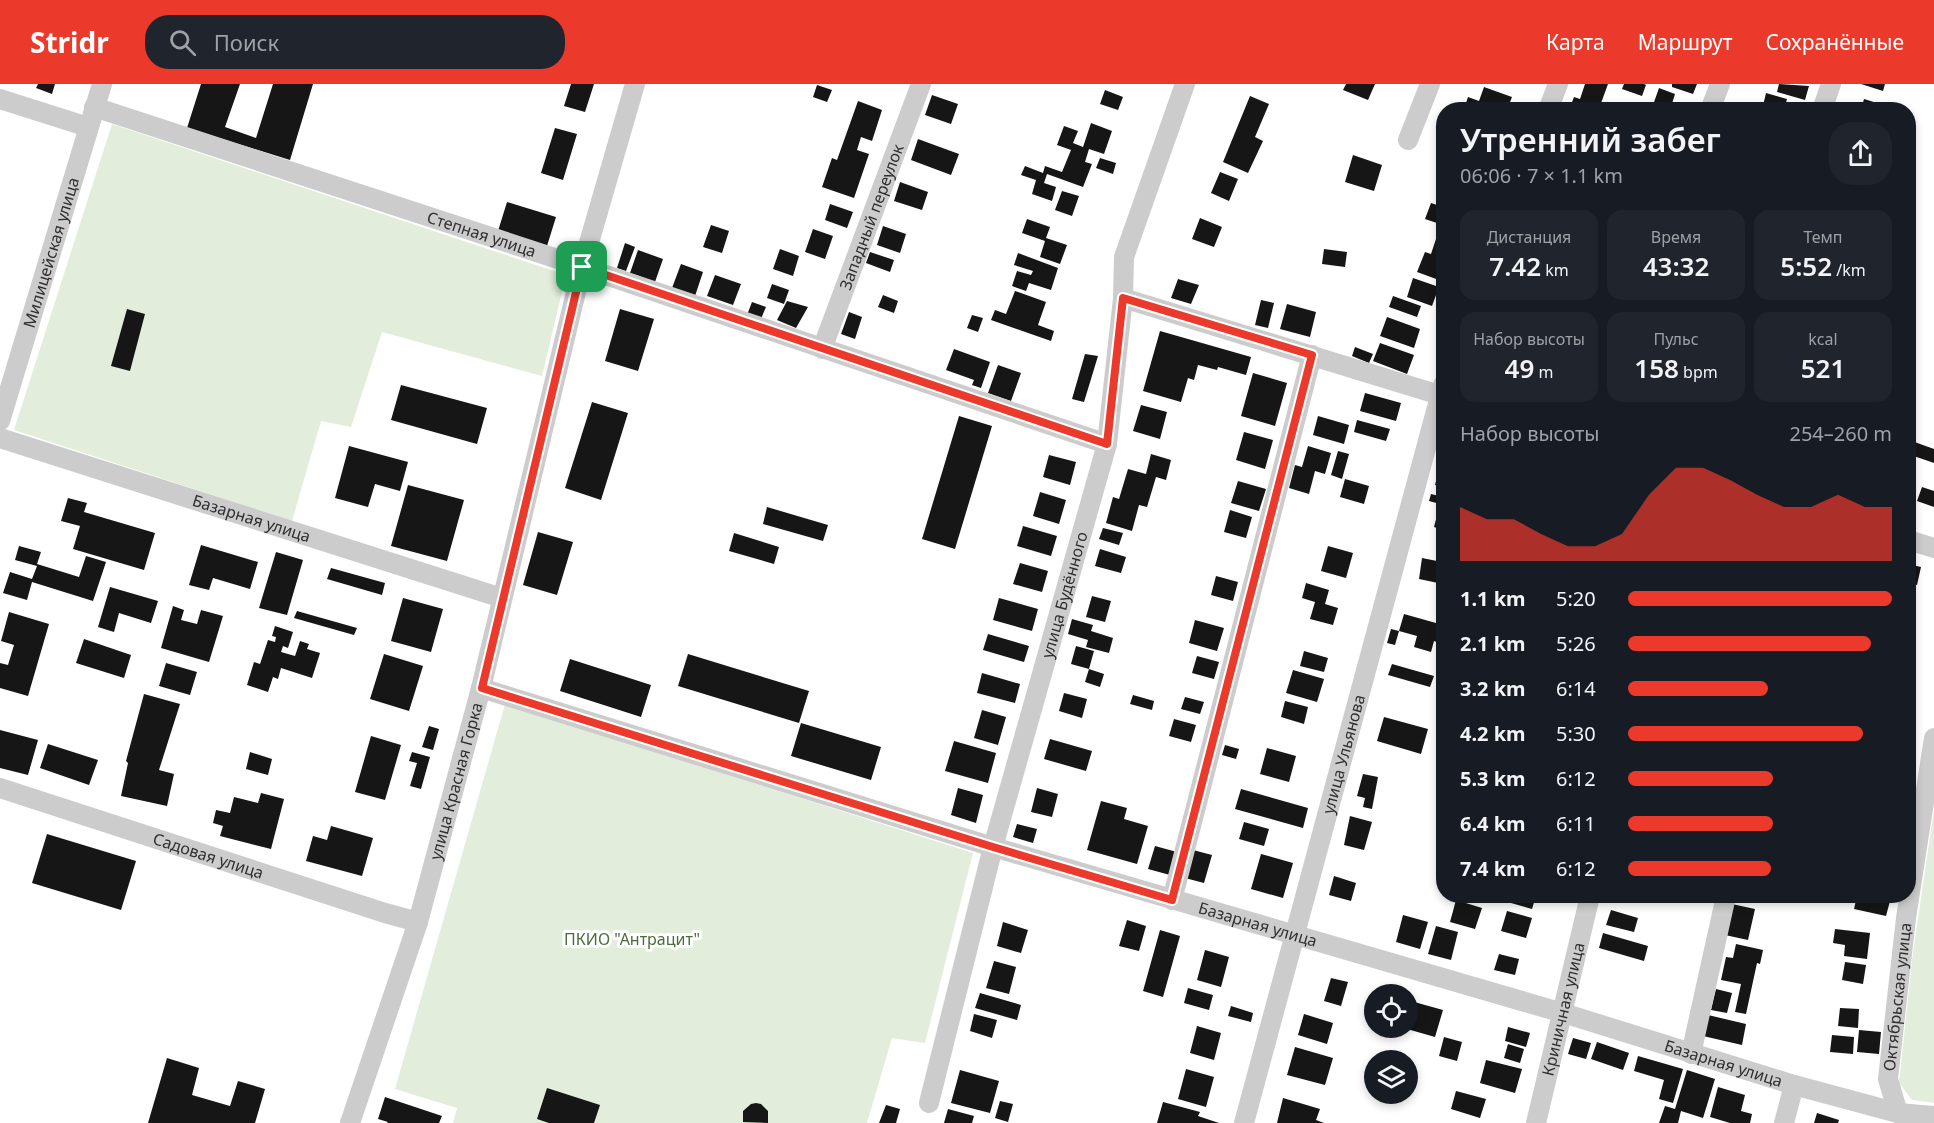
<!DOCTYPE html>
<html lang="ru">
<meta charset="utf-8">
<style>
:root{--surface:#171b24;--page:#20242c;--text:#f1f3f6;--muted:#9ea1a6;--accent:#eb3a2c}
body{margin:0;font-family:"Noto Sans",sans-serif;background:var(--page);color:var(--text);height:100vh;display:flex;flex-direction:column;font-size:22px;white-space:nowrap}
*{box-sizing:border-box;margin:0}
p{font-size:20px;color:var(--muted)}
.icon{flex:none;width:33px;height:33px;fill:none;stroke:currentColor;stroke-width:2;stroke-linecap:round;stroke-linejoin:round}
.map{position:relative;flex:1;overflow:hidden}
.details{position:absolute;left:1436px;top:18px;width:480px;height:801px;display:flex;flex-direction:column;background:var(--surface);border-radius:24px;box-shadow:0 3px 9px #0003}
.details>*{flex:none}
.tools{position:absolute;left:1364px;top:900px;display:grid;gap:12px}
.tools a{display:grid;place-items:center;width:54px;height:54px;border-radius:50%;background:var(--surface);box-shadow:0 3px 9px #0003;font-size:30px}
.pin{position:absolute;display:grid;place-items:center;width:51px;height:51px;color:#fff;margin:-26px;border-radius:12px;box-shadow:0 3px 9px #0006}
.round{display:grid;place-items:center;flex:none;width:63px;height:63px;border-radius:24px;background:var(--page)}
.summary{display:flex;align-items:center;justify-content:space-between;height:102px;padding:0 24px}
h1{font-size:33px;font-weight:600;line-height:45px}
.metrics{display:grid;grid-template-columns:repeat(3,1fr);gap:9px;height:102px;padding:6px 24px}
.metrics div{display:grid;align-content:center;border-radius:15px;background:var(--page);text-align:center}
.metrics b{font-size:26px;font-weight:600}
.metrics small{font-size:16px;font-weight:400}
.metrics p{font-size:16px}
.chart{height:168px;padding:12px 24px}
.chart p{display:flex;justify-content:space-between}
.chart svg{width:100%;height:108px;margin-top:6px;fill:var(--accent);opacity:.7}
ul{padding:0 24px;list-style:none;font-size:20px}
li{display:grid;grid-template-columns:96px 72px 1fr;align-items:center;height:45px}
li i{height:15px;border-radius:8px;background:var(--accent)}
header{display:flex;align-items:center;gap:36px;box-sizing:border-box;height:84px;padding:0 30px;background:var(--accent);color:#fff}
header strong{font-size:28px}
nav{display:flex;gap:33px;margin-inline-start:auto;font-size:21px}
.search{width:420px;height:54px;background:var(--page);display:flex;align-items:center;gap:15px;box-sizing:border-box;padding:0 21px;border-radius:24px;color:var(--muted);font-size:22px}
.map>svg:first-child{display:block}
</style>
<header>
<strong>Stridr</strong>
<div class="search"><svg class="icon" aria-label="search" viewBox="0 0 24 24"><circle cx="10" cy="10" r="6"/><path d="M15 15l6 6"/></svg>Поиск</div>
<nav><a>Карта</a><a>Маршрут</a><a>Сохранённые</a></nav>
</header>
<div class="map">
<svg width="1934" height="1039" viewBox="0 0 1934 1039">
<rect width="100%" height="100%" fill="#fff"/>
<path fill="#e3eddc" d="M112,40L566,191L542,292L382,248L351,343L321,337L292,437L14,346Z
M505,620L973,769L925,959L892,954L867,1039H453L457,1024L395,1005Z
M1934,725V1019L1912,1016L1899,999L1912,876Z"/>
<path fill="#161616" d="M38,0H55L52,10L36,4Z
M201,0H240L225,43L256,54L273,0H313L290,76L187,44Z
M571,0H594L585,28L564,22Z
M1346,0H1375L1368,16L1343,6Z
M1585,0H1608L1600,22L1605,24L1604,26H1569L1574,13L1580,15Z
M1624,0H1644L1646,1L1642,12L1622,5Z
M1672,0H1697L1693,10L1672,3Z
M1779,0L1809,2L1805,16L1777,8Z
M1861,0H1885L1883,7Z
M817,1L832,6L827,18L813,13Z
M1484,3L1512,13L1507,26H1474L1465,22L1468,13L1479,17Z
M1659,4L1675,10L1670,26L1653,21Z
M1105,6L1123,13L1118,26L1100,20Z
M1766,9L1787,15L1784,26H1762Z
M932,11L958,20L951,40L925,31Z
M1250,12L1269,20L1255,53L1263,57L1248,89L1223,78Z
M1864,15L1890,23L1889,26H1861Z
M858,17L882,26L872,57L861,53L857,66L869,70L854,114L822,103L832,74L837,76Z
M1091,39L1112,47L1104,70L1089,65L1085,78L1092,80L1083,103L1047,90L1044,99L1056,103L1052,117L1032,110L1036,96L1021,91L1025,82L1043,89L1045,82L1062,88L1071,66L1057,61L1064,42L1078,47L1073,59L1083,63Z
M555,44L577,50L563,96L541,89Z
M918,55L959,70L951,91L911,76Z
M1353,71L1382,81L1374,107L1345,98Z
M1100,74L1116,79L1113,90L1096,84Z
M1220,88L1238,95L1229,117L1211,109Z
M900,98L928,108L922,126L894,117Z
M1062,107L1079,112L1072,132L1055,126Z
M507,118L556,133L547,162L498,147Z
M1431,119L1443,123V141L1425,135Z
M830,120L853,128L847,144L825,136Z
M1200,134L1222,143L1214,163L1192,155Z
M1027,135L1050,143L1046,154L1067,161L1060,180L1040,173L1045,157L1022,149Z
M711,141L729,147L722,169L703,163Z
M883,142L906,150L900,169L877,161Z
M813,145L833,152L825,175L805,168Z
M1439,146L1443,147V186L1439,196L1417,188L1425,168L1431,170Z
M625,159L635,163L626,187L617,184Z
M780,165L799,172L793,192L773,185Z
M1324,165L1347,168L1345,183L1322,180Z
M638,166L663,175L655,198L630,189Z
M870,168L894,176L890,188L866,179Z
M1018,169L1058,184L1051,206L1029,199L1026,207L1012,202L1017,187L1031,191L1033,187L1014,181Z
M681,180L703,188L695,212L672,204Z
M715,191L741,200L733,221L707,212Z
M1413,194L1439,203L1432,222L1407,213Z
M1178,195L1199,201L1191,220L1171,214Z
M772,200L789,206L784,220L767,214Z
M1015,207L1046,218L1038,241L1054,247L1051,257L991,236L995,226L1006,230Z
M883,211L898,217L894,229L878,223Z
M1393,212L1421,222L1417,233L1389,223Z
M1261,216L1274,219L1268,244L1255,241Z
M787,217L808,223L796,244L777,236Z
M752,218L766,223L760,237L747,231Z
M1287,220L1316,228L1310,253L1280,245Z
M127,225L145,230L130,287L111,282Z
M620,225L654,235L638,287L605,277Z
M849,228L862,233L855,255L841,250Z
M972,231L983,234L978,248L967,244Z
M1387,233L1420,245L1414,264L1380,252Z
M1160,247L1251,273L1246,291L1218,283L1217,286L1198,281L1194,296L1188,294L1181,318L1143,307Z
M1380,259L1414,271L1407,290L1373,277Z
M1355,263L1373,270L1369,279L1352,272Z
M954,265L990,278L981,304L972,301L974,296L946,286Z
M1085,270L1098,272L1084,318L1072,315Z
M998,281L1021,289L1011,317L988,309Z
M1253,289L1287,299L1275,342L1241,332Z
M401,301L487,324L477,360L391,336Z
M1365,309L1401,319L1396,337L1360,327Z
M592,318L628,329L601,416L565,404Z
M1141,321L1167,328L1160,355L1133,347Z
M959,332L992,342L955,465L922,455Z
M1318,332L1349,341L1344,360L1313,351Z
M1357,336L1390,345L1386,357L1354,348Z
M1244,348L1273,356L1265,385L1236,376Z
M1909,356L1934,365V379L1908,370Z
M349,362L408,378L400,407L375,400L368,423L335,414Z
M1308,362L1331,369L1325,390L1315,387L1309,410L1289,404L1295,381L1302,383Z
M1338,367L1349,370L1342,395L1331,391Z
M1151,370L1171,376L1166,396L1156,393L1147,423L1139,421L1132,447L1106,439L1113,413L1119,415L1128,385L1146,390Z
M1049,371L1076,378L1070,401L1043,393Z
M1442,374H1443V403L1435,401Z
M1345,395L1369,402L1364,420L1340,413Z
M1238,397L1266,405L1259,427L1231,419Z
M408,401L464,416L447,477L391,462Z
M1922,403L1934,407V423L1917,417Z
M1040,408L1066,416L1059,440L1033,432Z
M1431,410L1443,413V446L1434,443L1440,420L1429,417Z
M68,414L87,419L84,428L155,449L144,486L73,465L80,442L61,437Z
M767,423L828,441L823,457L763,440Z
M1230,426L1252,433L1246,454L1224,448Z
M1023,442L1057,452L1051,472L1017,462Z
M1103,444L1123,449L1119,461L1099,455Z
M538,448L573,458L557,511L523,501Z
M734,449L779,463L774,480L729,467Z
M201,461L258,478L250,505L213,494L209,506L189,501Z
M19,462L41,468L37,480L79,493L86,472L106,478L93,517L32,498L27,516L3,509L10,488L32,495L37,482L15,476Z
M1328,462L1353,469L1346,494L1321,487Z
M1100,465L1126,473L1121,489L1095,482Z
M276,468L303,476L287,531L259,524Z
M1422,474L1442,478L1443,500L1419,495Z
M1020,479L1048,487L1042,508L1013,500Z
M1908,480L1921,483L1917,501L1908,499Z
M331,484L385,499L382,511L327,495Z
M1216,492L1238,498L1233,517L1211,511Z
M1306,499L1329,506L1325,520L1338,524L1333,541L1310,535L1315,518L1302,514Z
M110,503L158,517L151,539L119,529L114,548L98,543Z
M1092,512L1111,517L1105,538L1086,533Z
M403,514L443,525L431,568L391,557Z
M999,514L1038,525L1032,547L993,536Z
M173,522L184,526L181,536L197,540L201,526L223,532L209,578L161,564Z
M297,527L357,544L354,551L294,534Z
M9,528L49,540L28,612L0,604V579L8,581L14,561L1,557Z
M1404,530L1443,541L1439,559L1434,557L1431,568L1414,563L1417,552L1399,547Z
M1072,535L1093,541L1091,547L1113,554L1109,569L1086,563L1088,556L1068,550Z
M1195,536L1224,544L1217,567L1189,559Z
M275,542L293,548L288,564L283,562L281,568L295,572L300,557L309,560L307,565L320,569L312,594L281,584L278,595L273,593L268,608L247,601L254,578L260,580L268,556L275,558L276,553L272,552Z
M1391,545L1399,547L1395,561L1387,559Z
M988,550L1029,562L1024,578L983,566Z
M84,555L131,571L124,594L76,579Z
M1076,562L1094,567L1089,585L1071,580Z
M1304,567L1328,574L1324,588L1300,582Z
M384,570L423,582L409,627L370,615Z
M688,570L809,607L799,639L678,602Z
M1197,572L1219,578L1214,595L1192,589Z
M570,575L651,601L641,633L560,607Z
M166,579L197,588L190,611L159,602Z
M1392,580L1434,592L1430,603L1388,591Z
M1089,585L1104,590L1100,603L1085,598Z
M1293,586L1324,595L1317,618L1286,609Z
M982,589L1020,600L1015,619L977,609Z
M1064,609L1087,615L1082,634L1059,627Z
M144,610L180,620L159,686L174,690L167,722L121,712L128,679L126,677Z
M1133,611L1154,617L1152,626L1130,620Z
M1185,613L1204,618L1200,630L1181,625Z
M1285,617L1308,623L1304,640L1281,633Z
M982,626L1006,633L998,661L974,654Z
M1384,633L1428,645L1421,670L1377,657Z
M1174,635L1196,641L1191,658L1169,652Z
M801,639L881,663L871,696L791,672Z
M429,642L439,645L433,666L422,663Z
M0,646L38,656L28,691L0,684Z
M371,652L401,661L385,716L355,708Z
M1050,655L1092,667L1086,687L1044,675Z
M954,657L996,669L988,699L945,687Z
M48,660L98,676L89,701L40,684Z
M1225,661L1239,665L1236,675L1222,671Z
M1267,664L1296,672L1289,698L1260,690Z
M250,668L272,675L268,691L246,685Z
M412,668L430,673L421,705L410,702L417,679L409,677Z
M1363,690L1378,693L1372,725L1363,723L1365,714L1357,712Z
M958,704L983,711L976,739L951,731Z
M1037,704L1058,710L1052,733L1031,728Z
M1241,705L1308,724L1303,744L1235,725Z
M261,709L284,715L271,765L220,752L223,742L213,739L216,726L230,729L234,713L258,719Z
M1101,717L1127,724L1124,735L1148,742L1137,780L1087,766Z
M1350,732L1372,738L1364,766L1344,761Z
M1244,738L1269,745L1264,762L1239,755Z
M1017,740L1037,745L1033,759L1013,753Z
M331,742L373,754L362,792L306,777L313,752L327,756Z
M47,750L136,777L121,826L32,799Z
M1155,762L1177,768L1170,791L1148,785Z
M1193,766L1212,771L1204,799L1185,794Z
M1261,770L1293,779L1283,814L1251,805Z
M1334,792L1356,799L1351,817L1329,811Z
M1513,812H1536L1532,825L1511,819Z
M1857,812L1890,817L1886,832L1854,825Z
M1456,816L1482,824L1475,845L1450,838Z
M1732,820L1755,825L1748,856L1725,851Z
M1611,826L1638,834L1634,848L1606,841Z
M1507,827L1532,834L1526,854L1501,847Z
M1403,831L1428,838L1420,865L1396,858Z
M1127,836L1146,842L1139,867L1119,862Z
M1003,838L1028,846L1021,869L997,862Z
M1436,842L1458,848L1451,876L1428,870Z
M1835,845L1870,849L1867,875L1844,872L1845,861L1833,859Z
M1160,846L1180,852L1163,913L1143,907Z
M1603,849L1648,862L1644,877L1599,864Z
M1736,860L1763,866L1760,880L1757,879L1746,930L1735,928L1741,900L1721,896L1726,873L1733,874Z
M1205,866L1229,873L1221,903L1197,896Z
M1499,870L1519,875L1515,891L1494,886Z
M994,877L1016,883L1009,910L986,904Z
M1845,878L1866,881L1863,900L1842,896Z
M1331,894L1348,898L1341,922L1324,917Z
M1188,904L1213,911L1209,926L1184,919Z
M1716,905L1732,909L1727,929L1711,926Z
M980,909L1021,921L1017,936L975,924Z
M1407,916L1443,926L1435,953L1407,945Z
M1231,922L1253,929L1251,938L1228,932Z
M1840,924L1859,925L1858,944L1838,942Z
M974,930L997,936L992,954L970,947Z
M1304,930L1333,939L1327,960L1298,951Z
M1708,931L1746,940L1742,961L1703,952Z
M1197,942L1221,949L1214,976L1190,969Z
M1508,943L1530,949L1526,963L1505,957Z
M1859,946L1881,948L1879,970L1857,968Z
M1832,951L1854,953L1853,970L1830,968Z
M1444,953L1462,958L1457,977L1439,972Z
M1573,954L1591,959L1586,975L1568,970Z
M1597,958L1629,969L1623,986L1591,975Z
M1508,960L1524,965L1520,979L1504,974Z
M1295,963L1333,974L1325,1001L1287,991Z
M1638,972L1683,985L1673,1019L1659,1015L1664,996L1634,987Z
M167,974L199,984L192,1011L230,1022L238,997L265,1005L255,1039H148Z
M1486,976L1522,985L1515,1009L1480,999Z
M1186,985L1214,993L1206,1023L1178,1015Z
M960,986L999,997L990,1029L951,1019Z
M1687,986L1715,995L1703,1034L1681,1027L1678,1039H1659L1665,1022L1675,1025Z
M1718,1003L1745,1011L1741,1027L1752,1030L1750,1039H1730L1710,1033Z
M547,1004L600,1021L594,1039H549L537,1035Z
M1456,1007L1486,1015L1480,1034L1451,1025Z
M385,1013L442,1032L439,1039H387L388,1038L378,1035Z
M1283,1014L1320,1025L1316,1036L1324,1039H1277Z
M1000,1017L1013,1020L1008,1038L995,1034Z
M1163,1018L1200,1028L1198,1032L1219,1039H1157Z
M756,1019L761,1020L768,1027V1039L743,1038V1027L751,1020Z
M886,1021L900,1025L896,1039H879Z
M948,1025L974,1032L972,1039H944Z
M1817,1029L1839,1036L1838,1039H1814Z"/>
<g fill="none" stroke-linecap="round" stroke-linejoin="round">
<g stroke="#ccc" stroke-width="20">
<path d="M0,15L88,43"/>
<path id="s1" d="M94,23L570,179L1107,360"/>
<path d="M1548,26L1558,0"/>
<path d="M1710,26L1720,0"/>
<path d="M1822,26L1831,0"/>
<path d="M1408,56L1430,0"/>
<path d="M1123,214L1443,312"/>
<path id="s2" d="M822,265L921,0"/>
<path id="s3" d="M0,337L102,0"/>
<path id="s4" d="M0,354L502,514"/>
<path d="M1908,456L1934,464"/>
<path id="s5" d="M481,604L993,763L1563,929L1794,1001L1898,1029L1934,1032"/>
<path id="s6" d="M0,704L385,829L418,838"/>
<path d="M1172,816L1312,271"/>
<path d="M1691,970L1726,812"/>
<path id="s7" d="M929,1019L993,763L1107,360L1123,214L1124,173L1185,0"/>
<path id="s8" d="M1898,1029L1888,995L1906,834L1934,654"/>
<path id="s9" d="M350,1039L418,838L481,604L582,183L635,0"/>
<path id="s10" d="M1244,1039L1443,301"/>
<path id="s11" d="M1536,1039L1590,812"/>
<path d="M1784,1039L1794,1001"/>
</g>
</g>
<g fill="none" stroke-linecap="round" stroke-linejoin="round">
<g stroke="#fff" stroke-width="12">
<path id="route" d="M582,183L1107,360L1123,214L1312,271L1172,816L993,763L482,604Z"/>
</g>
<use href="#route" stroke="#eb3a2c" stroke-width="8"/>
</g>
<g text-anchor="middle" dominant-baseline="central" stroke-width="6" stroke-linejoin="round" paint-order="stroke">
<g font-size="16" fill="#2f2f2f" stroke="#fff">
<text stroke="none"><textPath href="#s2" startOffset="141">Западный переулок</textPath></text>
<text stroke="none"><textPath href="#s1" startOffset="408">Степная улица</textPath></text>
<text stroke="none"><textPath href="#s3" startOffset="176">Милицейская улица</textPath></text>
<text stroke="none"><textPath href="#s4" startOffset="264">Базарная улица</textPath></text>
<text stroke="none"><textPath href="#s7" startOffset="526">улица Будённого</textPath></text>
<text stroke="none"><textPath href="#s10" startOffset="382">улица Ульянова</textPath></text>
<text stroke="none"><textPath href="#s9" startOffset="358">улица Красная Горка</textPath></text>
<text stroke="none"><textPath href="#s6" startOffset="219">Садовая улица</textPath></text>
<text stroke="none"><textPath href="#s5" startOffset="812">Базарная улица</textPath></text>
<text stroke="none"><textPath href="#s8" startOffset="118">Октябрьская улица</textPath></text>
<text stroke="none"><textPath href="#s11" startOffset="117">Криничная улица</textPath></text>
<text stroke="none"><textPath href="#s5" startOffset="1298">Базарная улица</textPath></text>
</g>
<g font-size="16" fill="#4b6c3b" stroke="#fff">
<text x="632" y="855">ПКИО "Антрацит"</text>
</g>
</g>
</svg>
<div class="tools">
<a><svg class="icon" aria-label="locate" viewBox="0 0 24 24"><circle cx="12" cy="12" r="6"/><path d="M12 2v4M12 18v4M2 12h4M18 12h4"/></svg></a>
<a><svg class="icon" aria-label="layers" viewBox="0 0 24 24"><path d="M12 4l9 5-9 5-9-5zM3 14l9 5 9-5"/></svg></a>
</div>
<div class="pin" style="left:582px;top:183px;background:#1e9e55"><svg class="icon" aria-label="arrive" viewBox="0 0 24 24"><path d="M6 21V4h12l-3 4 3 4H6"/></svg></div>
<section class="details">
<div class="summary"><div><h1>Утренний забег</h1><p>06:06 · 7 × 1.1 km</p></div><a class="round"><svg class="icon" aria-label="share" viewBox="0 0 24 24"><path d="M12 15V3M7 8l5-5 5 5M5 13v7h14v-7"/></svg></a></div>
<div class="metrics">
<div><p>Дистанция</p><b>7.42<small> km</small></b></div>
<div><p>Время</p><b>43:32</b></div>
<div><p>Темп</p><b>5:52<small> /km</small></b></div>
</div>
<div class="metrics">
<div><p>Набор высоты</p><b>49<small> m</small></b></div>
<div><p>Пульс</p><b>158<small> bpm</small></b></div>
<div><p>kcal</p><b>521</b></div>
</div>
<div class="chart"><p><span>Набор высоты</span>254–260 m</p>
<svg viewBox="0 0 160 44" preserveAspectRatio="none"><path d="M0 44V22L10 27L20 27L30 33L40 38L50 38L60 33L70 17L80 6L90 6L100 11L110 17L120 22L130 22L140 17L150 22L160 22V44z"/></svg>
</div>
<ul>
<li><b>1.1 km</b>5:20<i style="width:100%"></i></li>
<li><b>2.1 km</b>5:26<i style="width:92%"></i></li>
<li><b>3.2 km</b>6:14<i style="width:53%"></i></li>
<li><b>4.2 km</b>5:30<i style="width:89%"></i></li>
<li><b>5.3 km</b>6:12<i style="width:55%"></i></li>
<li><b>6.4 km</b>6:11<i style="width:55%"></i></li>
<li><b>7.4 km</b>6:12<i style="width:54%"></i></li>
</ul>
</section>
</div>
